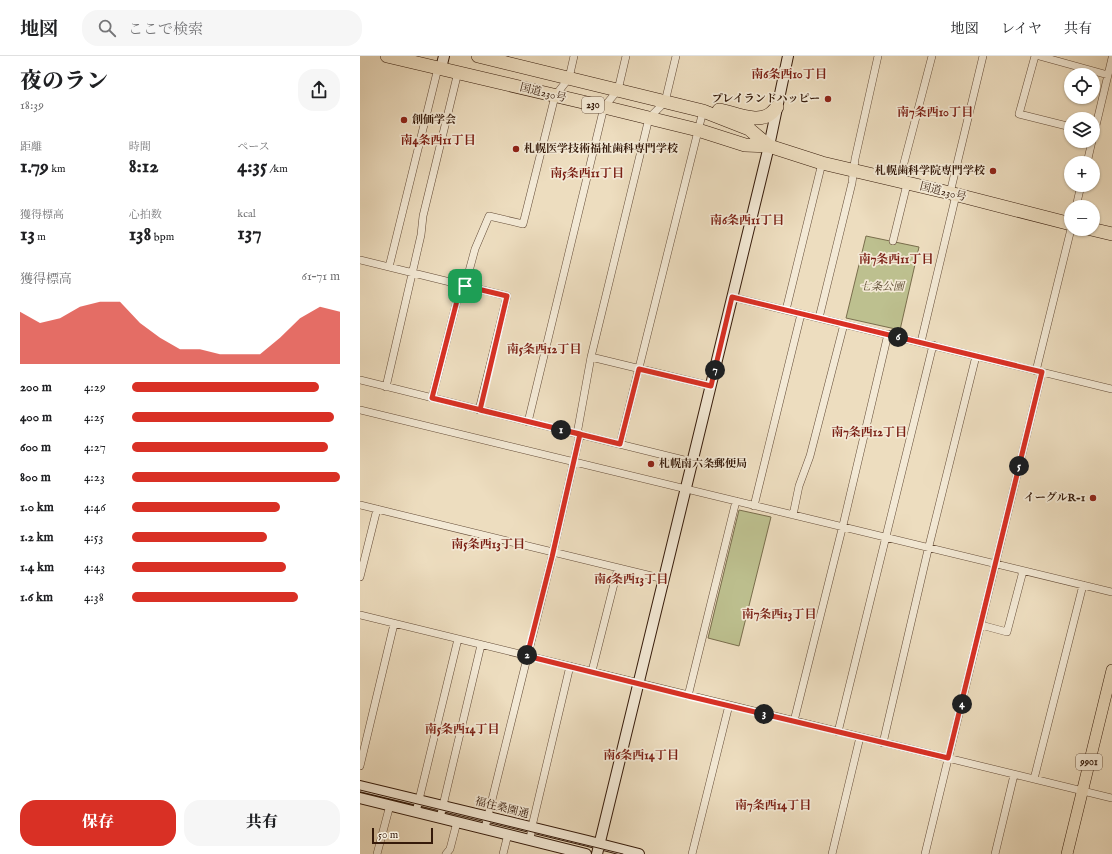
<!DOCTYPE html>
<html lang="ja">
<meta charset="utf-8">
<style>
:root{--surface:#fff;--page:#f6f6f6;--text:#202124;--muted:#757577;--line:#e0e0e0;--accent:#d93025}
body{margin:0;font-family:"IM FELL English","Noto Serif JP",serif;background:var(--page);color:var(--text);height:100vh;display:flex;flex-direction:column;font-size:15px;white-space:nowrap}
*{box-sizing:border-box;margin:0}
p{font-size:13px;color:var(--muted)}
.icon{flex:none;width:22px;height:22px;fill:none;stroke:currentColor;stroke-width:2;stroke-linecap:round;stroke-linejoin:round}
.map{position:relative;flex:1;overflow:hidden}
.side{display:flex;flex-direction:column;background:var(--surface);width:360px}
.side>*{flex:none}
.fabs{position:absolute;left:704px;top:12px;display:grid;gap:8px}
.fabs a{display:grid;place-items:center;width:36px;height:36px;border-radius:50%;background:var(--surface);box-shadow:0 1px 3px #0004;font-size:20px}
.scale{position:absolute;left:12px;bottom:10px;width:61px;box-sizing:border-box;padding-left:4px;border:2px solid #351a0a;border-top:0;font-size:11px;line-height:14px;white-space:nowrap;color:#351a0a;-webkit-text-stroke:3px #f3e9d5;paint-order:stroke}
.pin{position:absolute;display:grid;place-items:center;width:34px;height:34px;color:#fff;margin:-17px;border-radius:8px;box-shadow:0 2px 6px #0006}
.km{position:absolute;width:20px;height:20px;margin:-10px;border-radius:50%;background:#222;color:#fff;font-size:11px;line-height:20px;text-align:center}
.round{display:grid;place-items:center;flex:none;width:42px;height:42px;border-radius:16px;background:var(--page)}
.head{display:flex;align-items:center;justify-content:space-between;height:68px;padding:0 20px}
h1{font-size:22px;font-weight:800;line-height:30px}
.stats{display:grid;grid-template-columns:repeat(3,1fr);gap:6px;height:68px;padding:4px 20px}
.stats div{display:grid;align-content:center}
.stats b{font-size:20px;font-weight:800}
.stats small{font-size:11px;font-weight:400}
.stats p{font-size:11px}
.chart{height:112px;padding:8px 20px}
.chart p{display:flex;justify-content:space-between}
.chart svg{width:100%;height:72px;margin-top:4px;fill:var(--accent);opacity:.7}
.action{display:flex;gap:8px;margin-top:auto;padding:8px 20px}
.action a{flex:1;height:46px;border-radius:16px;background:var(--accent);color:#fff;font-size:16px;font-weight:800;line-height:46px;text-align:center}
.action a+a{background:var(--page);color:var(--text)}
ul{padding:0 20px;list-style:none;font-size:13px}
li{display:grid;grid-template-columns:64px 48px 1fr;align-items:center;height:30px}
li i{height:10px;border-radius:5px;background:var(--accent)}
header{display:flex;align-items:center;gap:24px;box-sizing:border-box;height:56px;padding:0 20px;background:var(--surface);border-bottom:1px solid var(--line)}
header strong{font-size:19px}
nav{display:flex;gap:22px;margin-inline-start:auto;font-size:14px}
.search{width:280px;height:36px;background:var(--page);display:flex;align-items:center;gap:10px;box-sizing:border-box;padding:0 14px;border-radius:16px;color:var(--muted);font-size:15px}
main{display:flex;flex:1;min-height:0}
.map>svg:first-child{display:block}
</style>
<header>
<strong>地図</strong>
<div class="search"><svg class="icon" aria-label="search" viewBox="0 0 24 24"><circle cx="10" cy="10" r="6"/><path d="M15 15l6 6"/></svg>ここで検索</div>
<nav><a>地図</a><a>レイヤ</a><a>共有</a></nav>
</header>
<main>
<section class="side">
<div class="head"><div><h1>夜のラン</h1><p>18:39</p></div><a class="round"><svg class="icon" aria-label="share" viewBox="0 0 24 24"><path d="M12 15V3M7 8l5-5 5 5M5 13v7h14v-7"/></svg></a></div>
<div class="stats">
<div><p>距離</p><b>1.79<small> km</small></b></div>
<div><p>時間</p><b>8:12</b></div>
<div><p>ペース</p><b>4:35<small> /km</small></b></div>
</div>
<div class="stats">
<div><p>獲得標高</p><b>13<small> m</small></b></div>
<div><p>心拍数</p><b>138<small> bpm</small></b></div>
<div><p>kcal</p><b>137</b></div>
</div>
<div class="chart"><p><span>獲得標高</span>61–71 m</p>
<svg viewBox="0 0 160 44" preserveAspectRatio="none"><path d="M0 44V12L10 19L20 16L30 9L40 6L50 6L60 19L70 28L80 35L90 35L100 38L110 38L120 38L130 28L140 16L150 9L160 12V44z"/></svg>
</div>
<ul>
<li><b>200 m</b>4:29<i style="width:90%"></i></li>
<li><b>400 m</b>4:25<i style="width:97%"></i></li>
<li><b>600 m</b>4:27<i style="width:94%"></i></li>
<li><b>800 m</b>4:23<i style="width:100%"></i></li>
<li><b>1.0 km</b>4:46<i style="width:71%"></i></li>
<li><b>1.2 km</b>4:53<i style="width:65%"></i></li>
<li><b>1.4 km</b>4:43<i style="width:74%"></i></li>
<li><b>1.6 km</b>4:38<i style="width:80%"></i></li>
</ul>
<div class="action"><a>保存</a><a>共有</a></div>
</section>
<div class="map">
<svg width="752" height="798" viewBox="0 0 752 798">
<rect width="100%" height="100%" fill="#edddbf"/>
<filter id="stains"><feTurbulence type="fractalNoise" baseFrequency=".005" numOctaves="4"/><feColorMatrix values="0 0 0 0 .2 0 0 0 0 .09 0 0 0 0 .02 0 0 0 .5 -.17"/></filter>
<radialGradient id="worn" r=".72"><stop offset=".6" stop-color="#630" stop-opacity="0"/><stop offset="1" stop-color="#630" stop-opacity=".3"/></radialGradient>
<path fill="#bdc08f" stroke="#796d4c" d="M506,180L559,191L540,274L486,262Z
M379,454L411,461L379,590L348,582Z"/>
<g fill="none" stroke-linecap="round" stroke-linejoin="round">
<g stroke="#634b37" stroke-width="8">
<path id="street" d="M675,0L659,58L711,71
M679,0L748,19
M733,82L752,2
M727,107L732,85
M539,126L572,0
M590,137L623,0
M716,151L721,129
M533,185L547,128
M0,204L147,240L119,354
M29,211L78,12
M105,230L115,193L129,160L163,168L195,40L209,22L214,0
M372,241L752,333
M426,254L462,107
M459,262L492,127L495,103L518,0
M561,286L596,139
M231,301L351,330
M676,315L711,173
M0,324L332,406
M26,331L61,179L63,160L98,16
M72,342L101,229
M0,354L752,536
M168,366L244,51L258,34L266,0
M217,378L231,301L289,62L305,46L316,0
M260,388L343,55
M0,449L304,523
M394,450L441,258
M433,459L439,430L450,400L484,268
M0,521L17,453
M0,559L752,742
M621,569L647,576L663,515
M232,615L258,512
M328,640L376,445
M434,665L484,465L528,278
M478,676L573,289
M523,687L567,498L616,300
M0,710L34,568
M674,723L723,529
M56,756L98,583
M80,762L121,589
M125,772L192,501L220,378
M170,783L173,766L210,610
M17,798L30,749
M86,798L90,793L97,766
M143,798L148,778
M332,798L369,649
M472,798L500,681
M565,798L682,316
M635,798L654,719"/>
</g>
<g stroke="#351a0a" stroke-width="12">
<path id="secondary" d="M81,12L84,0
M0,730L228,785L279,798
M0,742L226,798
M237,798L409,90L428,0"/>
</g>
<g stroke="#351a0a" stroke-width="12">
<path id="primary" d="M707,798L752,614"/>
</g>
<g stroke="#351a0a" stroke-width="14">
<path id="highway" d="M27,0L244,51L338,74L385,89L409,90L462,107L590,137L711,168
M118,0L343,55L389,73L409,90
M359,54C373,56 397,68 410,58C413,56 415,53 417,51
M731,173L752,178"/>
</g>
<use href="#street" stroke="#f3e9d5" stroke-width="7"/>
<use href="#secondary" stroke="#f3e9d5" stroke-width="10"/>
<use href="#primary" stroke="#edddbf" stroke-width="11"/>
<use href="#highway" stroke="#edddbf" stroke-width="13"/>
<path stroke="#351a0a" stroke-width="1" d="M0,734L263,798"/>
</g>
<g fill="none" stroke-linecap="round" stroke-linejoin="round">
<g stroke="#fff" stroke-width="8">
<path id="route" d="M105,230L147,240L120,354L220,378L192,501L167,600L328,640L588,702L682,316L372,241L351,330L279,313L260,388L72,342L101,229L105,230"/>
</g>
<use href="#route" stroke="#d93025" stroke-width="5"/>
</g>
<g fill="#8f2418" stroke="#f3e9d5" stroke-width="1.5">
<circle cx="468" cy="43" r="4"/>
<circle cx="44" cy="64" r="4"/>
<circle cx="156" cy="93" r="4"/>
<circle cx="633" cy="115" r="4"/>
<circle cx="291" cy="408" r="4"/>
<circle cx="733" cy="442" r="4"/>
</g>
<g text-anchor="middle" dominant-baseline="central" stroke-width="3.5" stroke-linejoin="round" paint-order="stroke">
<g fill="#f3e9d5" stroke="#6e5847" stroke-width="1">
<rect x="222" y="41" width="22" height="16" rx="3"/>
<rect x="716" y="698" width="26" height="16" rx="3"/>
</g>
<g font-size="10" font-weight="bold" fill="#351a0a">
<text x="233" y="49">230</text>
<text x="729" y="706">9901</text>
</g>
<g font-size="11" fill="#351a0a" stroke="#f3e9d5">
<text transform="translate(183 37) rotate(14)">国道230号</text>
<text transform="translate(583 136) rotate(14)">国道230号</text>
<text transform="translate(142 752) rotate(14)">福住桑園通</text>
</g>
<g font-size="11" font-weight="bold" fill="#351a0a" stroke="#f3e9d5" text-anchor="end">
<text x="460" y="43">プレイランドハッピー</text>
<text x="52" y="64" text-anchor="start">創価学会</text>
<text x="164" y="93" text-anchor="start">札幌医学技術福祉歯科専門学校</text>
<text x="625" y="115">札幌歯科学院専門学校</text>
<text x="299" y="408" text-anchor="start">札幌南六条郵便局</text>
<text x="725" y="442">イーグルR-1</text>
</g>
<g font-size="11" font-style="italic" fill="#5e4c32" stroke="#f3e9d5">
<text x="522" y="231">七条公園</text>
</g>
<g font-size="12" font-weight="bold" fill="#7a1f14" stroke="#f3e9d5">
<text x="429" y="18">南6条西10丁目</text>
<text x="575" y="56">南7条西10丁目</text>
<text x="78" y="84">南4条西11丁目</text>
<text x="227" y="117">南5条西11丁目</text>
<text x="387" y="164">南6条西11丁目</text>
<text x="536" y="203">南7条西11丁目</text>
<text x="184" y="293">南5条西12丁目</text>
<text x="509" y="376">南7条西12丁目</text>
<text x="128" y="488">南5条西13丁目</text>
<text x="271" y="523">南6条西13丁目</text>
<text x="419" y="558">南7条西13丁目</text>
<text x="102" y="673">南5条西14丁目</text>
<text x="281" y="699">南6条西14丁目</text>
<text x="413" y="749">南7条西14丁目</text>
</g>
</g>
<rect width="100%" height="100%" filter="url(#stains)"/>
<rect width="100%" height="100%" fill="url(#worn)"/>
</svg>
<div class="fabs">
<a><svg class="icon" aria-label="locate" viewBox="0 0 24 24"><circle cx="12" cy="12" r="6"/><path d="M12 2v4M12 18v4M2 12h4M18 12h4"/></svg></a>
<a><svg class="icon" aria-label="layers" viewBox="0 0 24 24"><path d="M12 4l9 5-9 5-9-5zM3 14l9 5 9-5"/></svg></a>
<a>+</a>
<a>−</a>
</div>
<div class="scale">50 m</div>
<div class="pin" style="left:105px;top:230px;background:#1e9e55"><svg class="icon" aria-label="arrive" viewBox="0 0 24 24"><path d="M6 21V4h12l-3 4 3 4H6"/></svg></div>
<b class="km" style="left:201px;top:374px">1</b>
<b class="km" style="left:167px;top:599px">2</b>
<b class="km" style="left:404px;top:658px">3</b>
<b class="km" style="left:602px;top:648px">4</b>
<b class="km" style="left:659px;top:410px">5</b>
<b class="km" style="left:538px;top:281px">6</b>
<b class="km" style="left:355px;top:314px">7</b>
</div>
</main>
